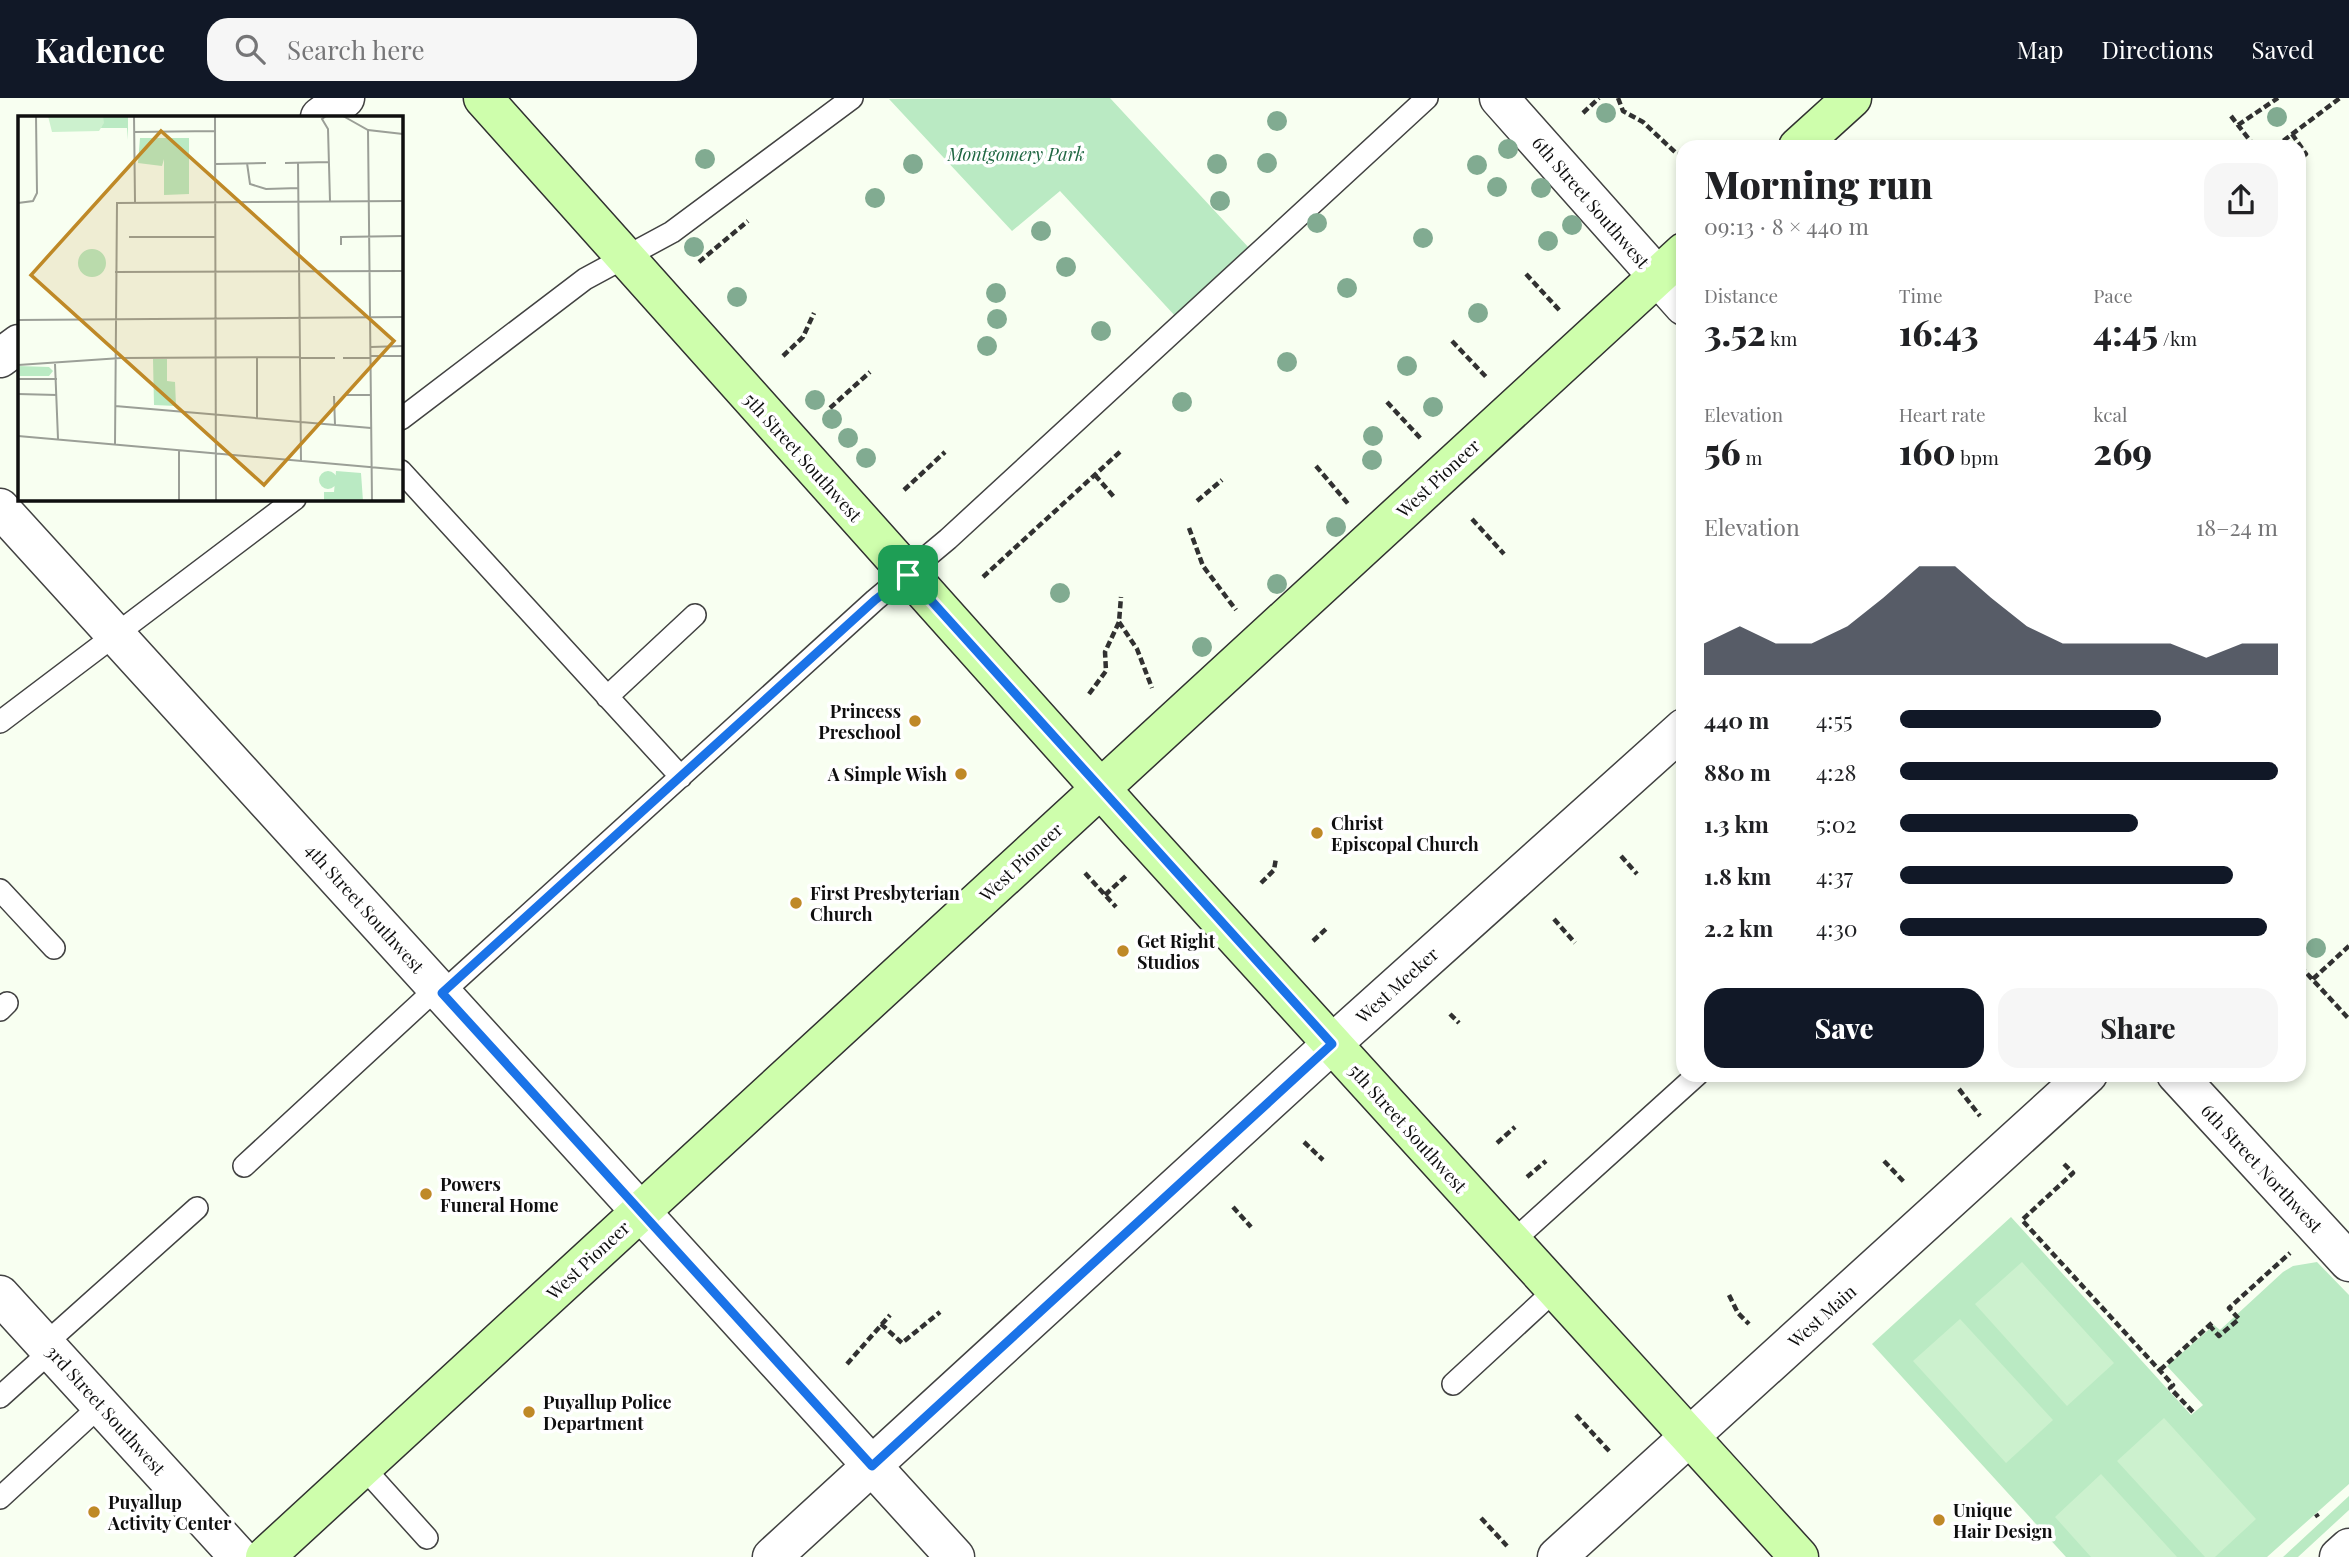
<!DOCTYPE html>
<meta charset="utf-8">
<style>
:root{--surface:#fff;--page:#f6f6f6;--text:#202124;--muted:#757577;--accent:#111827}
body{margin:0;font-family:"Playfair Display",serif;background:var(--page);color:var(--text);height:100vh;display:flex;flex-direction:column;font-size:26px;white-space:nowrap}
*{box-sizing:border-box;margin:0}
p{font-size:23px;color:var(--muted)}
.icon{flex:none;width:38px;height:38px;fill:none;stroke:currentColor;stroke-width:2;stroke-linecap:round;stroke-linejoin:round}
.map{position:relative;flex:1;overflow:hidden}
.sheet{position:absolute;left:1676px;top:42px;width:630px;height:942px;display:flex;flex-direction:column;background:var(--surface);border-radius:21px;box-shadow:0 4px 10px #0003}
.sheet>*{flex:none}
.pin{position:absolute;display:grid;place-items:center;width:60px;height:60px;color:#fff;margin:-30px;border-radius:14px;box-shadow:0 4px 10px #0006}
.round{display:grid;place-items:center;flex:none;width:74px;height:74px;border-radius:21px;background:var(--page)}
.summary{display:flex;align-items:center;justify-content:space-between;height:119px;padding:0 28px}
h1{font-size:38px;font-weight:800;line-height:52px}
.figures{display:grid;grid-template-columns:repeat(3,1fr);gap:10px;height:119px;padding:7px 28px}
.figures div{display:grid;align-content:center}
.figures b{font-size:35px;font-weight:800}
.figures small{font-size:19px;font-weight:400}
.figures p{font-size:19px}
.chart{height:196px;padding:14px 28px}
.chart p{display:flex;justify-content:space-between}
.chart svg{width:100%;height:126px;margin-top:7px;fill:var(--accent);opacity:.7}
.cta{display:flex;gap:14px;margin-top:auto;padding:14px 28px}
.cta a{flex:1;height:80px;border-radius:21px;background:var(--accent);color:#fff;font-size:28px;font-weight:800;line-height:80px;text-align:center}
.cta a+a{background:var(--page);color:var(--text)}
ul{padding:0 28px;list-style:none;font-size:23px}
li{display:grid;grid-template-columns:112px 84px 1fr;align-items:center;height:52px}
li i{height:18px;border-radius:9px;background:var(--accent)}
header{display:flex;align-items:center;gap:42px;box-sizing:border-box;height:98px;padding:0 35px;background:var(--accent);color:#fff}
header strong{font-size:33px}
nav{display:flex;gap:38px;margin-inline-start:auto;font-size:24px}
.search{width:490px;height:63px;background:var(--page);display:flex;align-items:center;gap:18px;box-sizing:border-box;padding:0 24px;border-radius:21px;color:var(--muted);font-size:26px}
.map>svg:first-child{display:block}
</style>
<header>
<strong>Kadence</strong>
<div class="search"><svg class="icon" aria-label="search" viewBox="0 0 24 24"><circle cx="10" cy="10" r="6"/><path d="M15 15l6 6"/></svg>Search here</div>
<nav><a>Map</a><a>Directions</a><a>Saved</a></nav>
</header>
<div class="map">
<svg width="2349" height="1459" viewBox="0 0 2349 1459">
<rect width="100%" height="100%" fill="#f8fff1"/>
<path fill="#baeac3" d="M1110,0L1250,151L1176,219L1060,93L1012,133L889,1Z
M2011,1119L2191,1317L2203,1307L2167,1268L2214,1227L2220,1232L2283,1174L2293,1168L2317,1164L2349,1197V1386L2267,1459H2066L1872,1246Z
M2349,1398V1412L2298,1459H2283Z"/>
<path fill="#ccf1ce" d="M2022,1164L2114,1265L2067,1308L1975,1206Z
M1960,1221L2053,1322L2006,1365L1913,1263Z
M2164,1320L2256,1421L2215,1459H2205L2117,1363Z
M2101,1376L2177,1459H2091L2055,1419Z"/>
<g fill="none" stroke-linecap="round" stroke-linejoin="round">
<g stroke="#424242" stroke-width="24">
<path id="lane" d="M401,321L585,181L672,134L852,0
M401,373L681,679
M607,599L695,517
M0,624L295,401
M0,792L54,850
M442,895L875,502L948,441L1427,0
M0,912L7,905
M244,1068L437,890
M1512,1144L1698,976
M45,1246L197,1110
M1453,1286L1555,1192
M0,1299L51,1253
M363,1369L427,1440
M0,1400L101,1307"/>
</g>
<g stroke="#424242" stroke-width="41">
<path id="street" d="M1499,0L1684,208
M320,19L345,0
M0,260L19,246
M0,410L955,1459
M2176,976L2349,1164
M0,1197L239,1459
M772,1459L1332,946L1684,630
M1557,1459L2088,976
M2339,1459L2349,1450"/>
</g>
<g stroke="#313131" stroke-width="41">
<path id="secondary" d="M483,0L1135,729L1799,1459
M1798,49L1852,0
M265,1459L1684,154"/>
</g>
<path stroke="#313131" stroke-width="4.5" stroke-dasharray="7 3.5" stroke-linecap="butt" d="M1618,0L1623,13L1643,24L1677,56L1684,57
M1583,15L1599,0
M2231,18L2255,49
M2238,27L2278,0
M2292,36L2306,56L2300,61
M1692,45L1695,49
M2198,48L2199,49
M2275,49L2340,0
M699,164L748,123
M1526,176L1561,214
M1452,243L1488,281
M783,258L803,239L814,215
M1387,304L1422,342
M830,310L870,274
M1316,368L1350,408
M1095,377L1114,399
M904,392L945,354
M1197,403L1222,382
M1472,421L1504,456
M1189,430L1203,468L1236,512
M983,479L1122,352
M1119,524L1137,551L1152,590
M1089,596L1106,573L1105,554L1119,524L1121,499
M1621,758L1637,776
M1085,775L1116,809
M1261,785L1274,772L1276,760
M1105,797L1128,776
M1554,821L1575,845
M1313,843L1327,830
M2300,868L2349,921
M2313,881L2349,848
M1450,916L1459,925
M1959,991L1980,1018
M1304,1044L1323,1062
M1497,1045L1515,1029
M1884,1063L1905,1085
M2064,1066L2073,1075L2022,1122L2173,1287L2170,1290L2193,1314
M1527,1079L1546,1063
M1233,1109L1251,1129
M1729,1197L1738,1215L1749,1226
M881,1226L902,1245L940,1214
M2209,1227L2219,1238L2239,1221L2229,1210L2290,1155
M847,1266L890,1217
M2160,1272L2213,1224
M1576,1317L1610,1354
M2316,1416L2318,1419
M1481,1420L1507,1448"/>
<use href="#lane" stroke="#fff" stroke-width="21"/>
<use href="#street" stroke="#fff" stroke-width="38"/>
<use href="#secondary" stroke="#cefeac" stroke-width="38"/>
</g>
<g fill="#81ab91">
<circle cx="1606" cy="15" r="10"/>
<circle cx="2277" cy="19" r="10"/>
<circle cx="1277" cy="23" r="10"/>
<circle cx="1508" cy="51" r="10"/>
<circle cx="705" cy="61" r="10"/>
<circle cx="1267" cy="65" r="10"/>
<circle cx="913" cy="66" r="10"/>
<circle cx="1217" cy="66" r="10"/>
<circle cx="1477" cy="67" r="10"/>
<circle cx="1497" cy="89" r="10"/>
<circle cx="1541" cy="90" r="10"/>
<circle cx="875" cy="100" r="10"/>
<circle cx="1220" cy="103" r="10"/>
<circle cx="1317" cy="125" r="10"/>
<circle cx="1572" cy="127" r="10"/>
<circle cx="1041" cy="133" r="10"/>
<circle cx="1423" cy="140" r="10"/>
<circle cx="1548" cy="143" r="10"/>
<circle cx="694" cy="149" r="10"/>
<circle cx="1066" cy="169" r="10"/>
<circle cx="1347" cy="190" r="10"/>
<circle cx="996" cy="195" r="10"/>
<circle cx="737" cy="199" r="10"/>
<circle cx="1478" cy="215" r="10"/>
<circle cx="997" cy="221" r="10"/>
<circle cx="1101" cy="233" r="10"/>
<circle cx="987" cy="248" r="10"/>
<circle cx="1287" cy="264" r="10"/>
<circle cx="1407" cy="268" r="10"/>
<circle cx="815" cy="302" r="10"/>
<circle cx="1182" cy="304" r="10"/>
<circle cx="1433" cy="309" r="10"/>
<circle cx="832" cy="321" r="10"/>
<circle cx="1373" cy="338" r="10"/>
<circle cx="848" cy="340" r="10"/>
<circle cx="866" cy="360" r="10"/>
<circle cx="1372" cy="362" r="10"/>
<circle cx="1336" cy="429" r="10"/>
<circle cx="1277" cy="486" r="10"/>
<circle cx="1060" cy="495" r="10"/>
<circle cx="1202" cy="549" r="10"/>
<circle cx="2316" cy="850" r="10"/>
</g>
<g fill="none" stroke-linecap="round" stroke-linejoin="round">
<g stroke="#fff" stroke-width="14">
<path id="route" d="M908,477L1332,946L872,1368L442,895L875,502Z"/>
</g>
<use href="#route" stroke="#1a73e8" stroke-width="9"/>
</g>
<g fill="#bf8927" stroke="#fff" stroke-width="2.5">
<circle cx="915" cy="623" r="7"/>
<circle cx="961" cy="676" r="7"/>
<circle cx="1317" cy="735" r="7"/>
<circle cx="796" cy="805" r="7"/>
<circle cx="1123" cy="853" r="7"/>
<circle cx="426" cy="1096" r="7"/>
<circle cx="529" cy="1314" r="7"/>
<circle cx="94" cy="1414" r="7"/>
<circle cx="1939" cy="1422" r="7"/>
</g>
<g text-anchor="middle" dominant-baseline="central" stroke-width="7" stroke-linejoin="round" paint-order="stroke">
<g font-size="18" font-style="italic" fill="#1f6742" stroke="#fff">
<text x="1016" y="56">Montgomery Park</text>
</g>
<g font-size="18" fill="#0f0f0f" stroke="#fff">
<text transform="translate(1591 104) rotate(49)">6th Street Southwest</text>
<text transform="translate(803 359) rotate(48)">5th Street Southwest</text>
<text transform="translate(1438 380) rotate(-43)">West Pioneer</text>
<text transform="translate(1021 764) rotate(-43)">West Pioneer</text>
<text transform="translate(365 810) rotate(48)">4th Street Southwest</text>
<text transform="translate(1397 887) rotate(-42)">West Meeker</text>
<text transform="translate(1408 1030) rotate(48)">5th Street Southwest</text>
<text transform="translate(2262 1070) rotate(47)">6th Street Northwest</text>
<text transform="translate(588 1162) rotate(-43)">West Pioneer</text>
<text transform="translate(1822 1218) rotate(-42)">West Main</text>
<text transform="translate(106 1312) rotate(48)">3rd Street Southwest</text>
</g>
<g font-size="18" font-weight="bold" fill="#0f0f0f" stroke="#fff" text-anchor="start">
<text x="901" y="613" text-anchor="end">Princess<tspan x="901" dy="21">Preschool</tspan></text>
<text x="947" y="676" text-anchor="end">A Simple Wish</text>
<text x="1331" y="725">Christ<tspan x="1331" dy="21">Episcopal Church</tspan></text>
<text x="810" y="795">First Presbyterian<tspan x="810" dy="21">Church</tspan></text>
<text x="1137" y="843">Get Right<tspan x="1137" dy="21">Studios</tspan></text>
<text x="440" y="1086">Powers<tspan x="440" dy="21">Funeral Home</tspan></text>
<text x="543" y="1304">Puyallup Police<tspan x="543" dy="21">Department</tspan></text>
<text x="108" y="1404">Puyallup<tspan x="108" dy="21">Activity Center</tspan></text>
<text x="1953" y="1412">Unique<tspan x="1953" dy="21">Hair Design</tspan></text>
</g>
</g>
<g transform="translate(18 18)">
<rect width="385" height="385" fill="#f8fff1"/>
<path d="M85,0H110V24L109,12H83ZM122,22H171V78L146,79V43L144,50L120,47ZM60 147a14 14 0 1 1 28 0a14 14 0 1 1-28 0ZM135,243H149V265L157,266L158,290L136,289ZM0,250L31,251L35,255L31,260H0ZM301 364a9 9 0 1 1 18 0a9 9 0 1 1-18 0ZM318,355L343,357L345,385H306V376H316Z" fill="#baeac3"/>
<path d="M30,0H85L86,7L81,15L34,16Z" fill="#ccf1ce"/>
<path fill="none" stroke="#9b9f97" stroke-width="2" d="M116,0L117,86M197,0L198,385M308,0L304,3L310,13L312,85M325,0L350,14L385,18M350,14L354,385M116,16L197,15M280,46L283,345M229,47L232,68L248,73L281,72M267,47L311,46M198,48L248,47M0,87L15,85L19,77L18,0M111,121H198M323,129V121L385,120M97,156L385,155M0,204L385,201M353,231L385,230M353,240H385M239,241V302M282,242H317M325,242H353M37,248L40,323M0,249L103,242L282,241M0,263H39M0,278L39,279M326,279H353M316,280L317,309M97,290L353,312M0,320L385,354M97,329L99,87L385,85M161,385V334"/>
<path fill="#bf8927" fill-opacity="0.15" stroke="#bf8927" stroke-width="3.5" d="M143,15L376,225L246,369L13,159Z"/>
<rect width="385" height="385" fill="none" stroke="#0f0f0f" stroke-width="3.5"/>
</g>
</svg>
<div class="pin" style="left:908px;top:477px;background:#1e9e55"><svg class="icon" aria-label="arrive" viewBox="0 0 24 24"><path d="M6 21V4h12l-3 4 3 4H6"/></svg></div>
<section class="sheet">
<div class="summary"><div><h1>Morning run</h1><p>09:13 · 8 × 440 m</p></div><a class="round"><svg class="icon" aria-label="share" viewBox="0 0 24 24"><path d="M12 15V3M7 8l5-5 5 5M5 13v7h14v-7"/></svg></a></div>
<div class="figures">
<div><p>Distance</p><b>3.52<small> km</small></b></div>
<div><p>Time</p><b>16:43</b></div>
<div><p>Pace</p><b>4:45<small> /km</small></b></div>
</div>
<div class="figures">
<div><p>Elevation</p><b>56<small> m</small></b></div>
<div><p>Heart rate</p><b>160<small> bpm</small></b></div>
<div><p>kcal</p><b>269</b></div>
</div>
<div class="chart"><p><span>Elevation</span>18–24 m</p>
<svg viewBox="0 0 160 44" preserveAspectRatio="none"><path d="M0 44V33L10 27L20 33L30 33L40 27L50 17L60 6L70 6L80 17L90 27L100 33L110 33L120 33L130 33L140 38L150 33L160 33V44z"/></svg>
</div>
<ul>
<li><b>440 m</b>4:55<i style="width:69%"></i></li>
<li><b>880 m</b>4:28<i style="width:100%"></i></li>
<li><b>1.3 km</b>5:02<i style="width:63%"></i></li>
<li><b>1.8 km</b>4:37<i style="width:88%"></i></li>
<li><b>2.2 km</b>4:30<i style="width:97%"></i></li>
</ul>
<div class="cta"><a>Save</a><a>Share</a></div>
</section>
</div>
